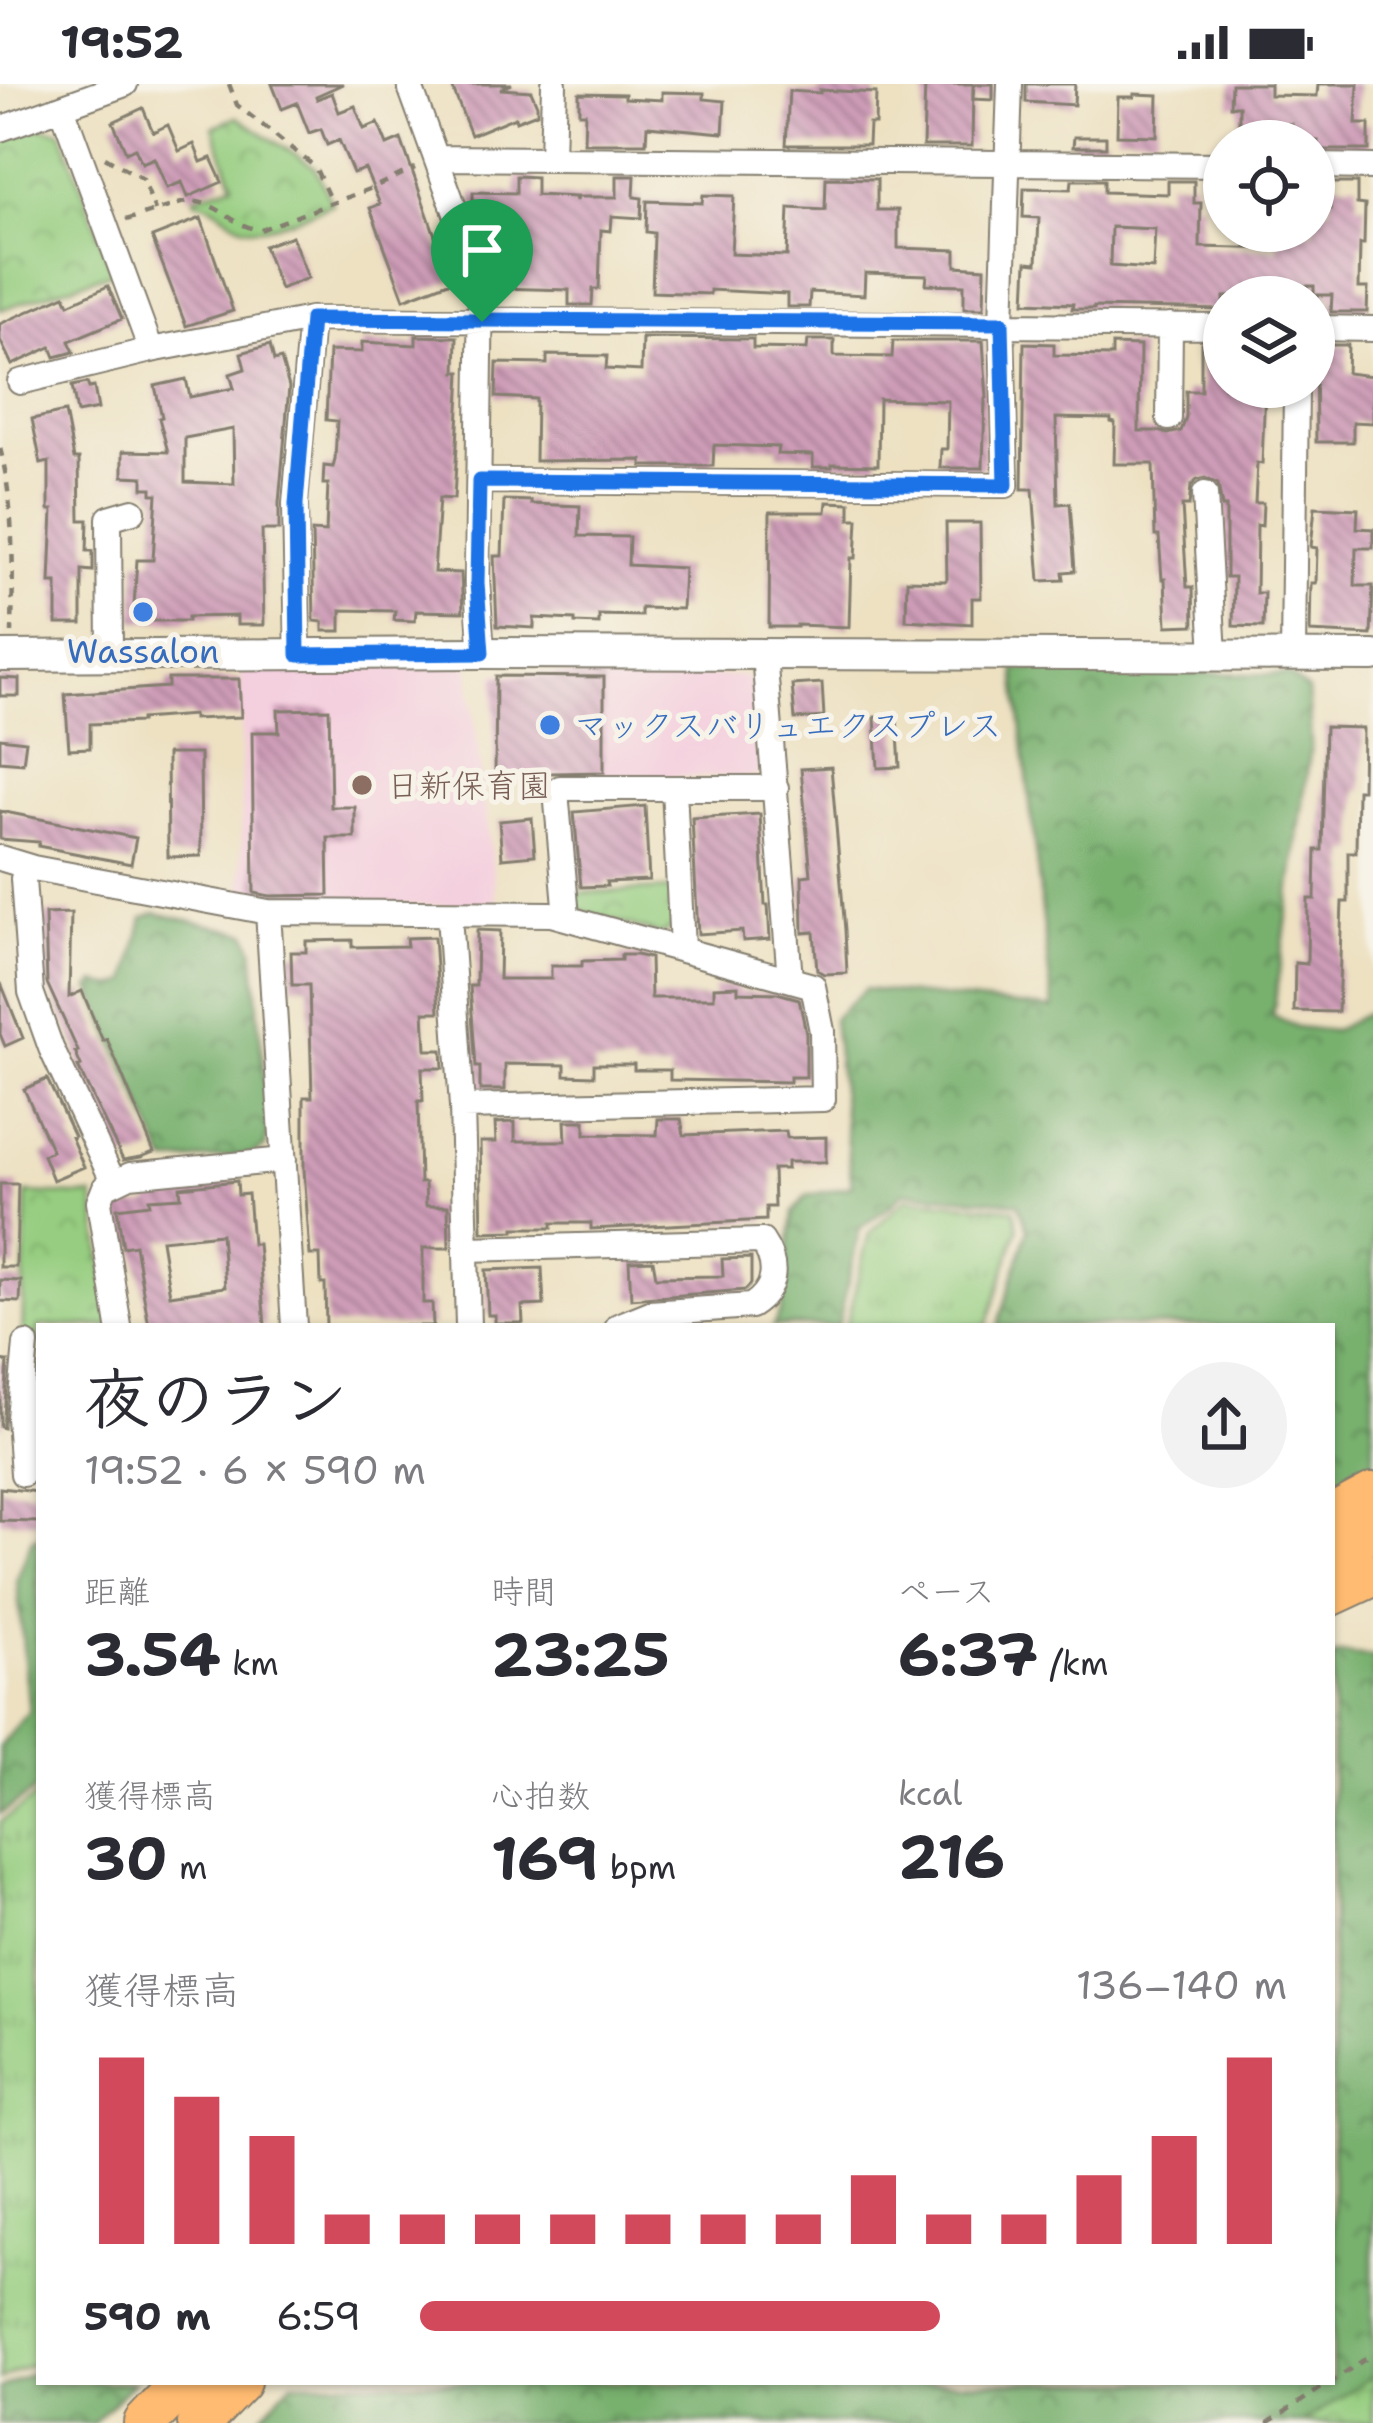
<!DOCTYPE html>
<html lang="ja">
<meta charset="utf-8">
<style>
:root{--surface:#fff;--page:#f2f2f3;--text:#2b2b33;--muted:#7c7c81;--accent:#d1495b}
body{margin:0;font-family:"Shantell Sans","Klee One",sans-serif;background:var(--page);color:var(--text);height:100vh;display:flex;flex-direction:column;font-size:45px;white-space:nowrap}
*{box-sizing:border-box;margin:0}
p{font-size:39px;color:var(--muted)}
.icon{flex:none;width:66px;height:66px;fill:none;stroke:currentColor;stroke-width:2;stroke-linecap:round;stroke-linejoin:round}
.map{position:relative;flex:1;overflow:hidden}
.panel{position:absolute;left:36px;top:1239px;width:1299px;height:1062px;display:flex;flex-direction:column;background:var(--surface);border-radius:0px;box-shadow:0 3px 9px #0004}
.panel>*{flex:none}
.controls{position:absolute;left:1203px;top:36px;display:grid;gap:24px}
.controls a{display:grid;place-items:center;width:132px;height:132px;border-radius:50%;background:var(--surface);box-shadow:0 3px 9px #0004;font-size:60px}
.pin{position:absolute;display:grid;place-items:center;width:102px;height:102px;color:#fff;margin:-123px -51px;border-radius:50% 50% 50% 0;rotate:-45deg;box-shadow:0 0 12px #0007}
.pin .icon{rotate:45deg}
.round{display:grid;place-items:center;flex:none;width:126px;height:126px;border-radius:63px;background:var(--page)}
.headline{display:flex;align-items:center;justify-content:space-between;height:204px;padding:0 48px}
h1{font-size:66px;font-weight:700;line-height:90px}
.figures{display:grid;grid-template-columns:repeat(3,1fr);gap:18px;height:204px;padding:12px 48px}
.figures div{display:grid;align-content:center}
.figures b{font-size:60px;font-weight:700}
.figures small{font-size:33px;font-weight:400}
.figures p{font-size:33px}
.chart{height:336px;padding:24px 48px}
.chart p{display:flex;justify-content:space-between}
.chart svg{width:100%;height:216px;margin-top:12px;stroke:var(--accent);stroke-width:6}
ul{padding:0 48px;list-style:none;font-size:39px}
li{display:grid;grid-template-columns:192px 144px 1fr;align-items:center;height:90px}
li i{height:30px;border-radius:15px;background:var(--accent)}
.status{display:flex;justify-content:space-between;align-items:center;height:84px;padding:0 60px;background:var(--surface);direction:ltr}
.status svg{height:33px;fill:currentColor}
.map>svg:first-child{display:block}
</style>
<div class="status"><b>19:52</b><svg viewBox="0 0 49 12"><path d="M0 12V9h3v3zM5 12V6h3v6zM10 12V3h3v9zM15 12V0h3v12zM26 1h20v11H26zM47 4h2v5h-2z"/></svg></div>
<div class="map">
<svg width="1373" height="2339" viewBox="0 0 1373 2339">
<defs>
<pattern id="grass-tufts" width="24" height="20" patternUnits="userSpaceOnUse" patternTransform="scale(3)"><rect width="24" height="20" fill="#96cd80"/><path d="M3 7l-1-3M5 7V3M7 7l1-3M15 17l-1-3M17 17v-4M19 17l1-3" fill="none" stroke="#81af6e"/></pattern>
<pattern id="forest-crowns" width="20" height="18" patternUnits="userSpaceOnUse" patternTransform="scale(3)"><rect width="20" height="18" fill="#78b06e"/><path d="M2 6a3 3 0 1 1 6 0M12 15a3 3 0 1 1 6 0" fill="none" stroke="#628e5a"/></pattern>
<pattern id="park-crowns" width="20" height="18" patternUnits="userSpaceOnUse" patternTransform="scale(3)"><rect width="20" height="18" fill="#96cd80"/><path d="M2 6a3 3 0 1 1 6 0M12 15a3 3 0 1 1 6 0" fill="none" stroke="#81af6e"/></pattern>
<pattern id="building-back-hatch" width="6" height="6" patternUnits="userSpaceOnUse" patternTransform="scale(3)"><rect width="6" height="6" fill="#ce9cb7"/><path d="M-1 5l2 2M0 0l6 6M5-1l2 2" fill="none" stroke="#a67e94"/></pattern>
</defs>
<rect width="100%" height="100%" fill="#f7f3e8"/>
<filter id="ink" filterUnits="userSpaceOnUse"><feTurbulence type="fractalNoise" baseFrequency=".00833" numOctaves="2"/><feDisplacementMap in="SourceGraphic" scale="24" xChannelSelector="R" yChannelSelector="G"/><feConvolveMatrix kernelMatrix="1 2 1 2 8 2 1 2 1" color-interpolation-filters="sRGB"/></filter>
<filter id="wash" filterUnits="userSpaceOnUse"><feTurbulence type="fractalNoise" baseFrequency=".004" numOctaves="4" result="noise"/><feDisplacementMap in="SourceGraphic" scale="48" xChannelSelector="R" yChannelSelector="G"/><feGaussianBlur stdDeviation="2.7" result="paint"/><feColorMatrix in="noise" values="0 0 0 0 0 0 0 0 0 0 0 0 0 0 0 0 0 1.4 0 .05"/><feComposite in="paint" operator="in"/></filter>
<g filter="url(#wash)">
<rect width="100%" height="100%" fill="#ede1c2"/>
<path fill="#f4cfde" d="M468,581L497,822L242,819L241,583Z
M494,590L744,592L758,606L766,681L754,693L494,692Z"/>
<path fill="url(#grass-tufts)" stroke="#59744e" stroke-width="3" d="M907,1114L1014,1125L1018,1145L987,1242H846L869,1149Z
M39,1711V2276L0,2296V1738Z"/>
<path fill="url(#forest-crowns)" stroke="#4a6645" stroke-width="3" d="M1015,585L1289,591L1308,607L1311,661L1273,932L1297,943L1333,947L1373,926V1392L1332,1410V1242H998L1028,1145L1018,1119L904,1108L889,1123L860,1144L838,1242H773L781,1227L793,1129L806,1112L852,1102L833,935L865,905L1053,925Z
M155,829L247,849L253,864L268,1043L265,1063L254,1070L167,1079L90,904L96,899L115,903L128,898L143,834Z
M39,1453V1704L0,1730V1663L29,1627L17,1496L32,1455Z
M1338,1570L1373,1573V2339H253L293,2298H1332V1573Z
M39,2285V2298H134L93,2339H0V2305Z"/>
<path fill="url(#park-crowns)" stroke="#59744e" stroke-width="3" d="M237,33L315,83L332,120C307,129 262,154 238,140C222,131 214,119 195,117L194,113L233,100L213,43Z
M36,43L61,47L113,188L0,226V56Z
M673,805L675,841L661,851L583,827L575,818L574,809Z
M27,1109L93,1112L112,1242H39V1256H22Z
M1373,2292V2339H1302Z"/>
<g id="blocks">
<path fill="url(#building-back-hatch)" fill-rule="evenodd" d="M272,0H343L316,12L317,15L332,9L339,28L355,22L364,45L378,39L387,61L401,55L451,197L404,215L370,124L380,120L365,85L353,89L339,56L327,61L321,45L309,49L297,19L282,25Z
M451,0H512L500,5L531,7L537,21V29L516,37L515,33L471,51Z
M925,0H973L972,62H923Z
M974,0H993V16L973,15Z
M1026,0H1075L1074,21L1026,18Z
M1231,0H1270V11L1317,12L1318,0H1358L1356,40H1369V66H1317L1318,57H1293L1292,40L1239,39V22H1230Z
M820,6L876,9L875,40H869L868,61H786L789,7L820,9Z
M662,8L704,9V15L725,17L723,49L647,42L646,59H584L585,29H579V9L625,10V14L662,16Z
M1134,10L1158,11L1157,52L1117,51L1118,13H1134Z
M143,24L153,48L168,41L179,67L194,60L201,78L211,74L222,98L188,113L182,98L167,104L154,74L142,79L135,64L126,68L113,38Z
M1074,53H1106V63H1073Z
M516,92L536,93V111L575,113L576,117L577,113H617V92H635L634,113L642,114L641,134L612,132L611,147L601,146L599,205H593L592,221H569V206L497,204L496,151H481L480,140L473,126V108L516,109Z
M826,94L877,95V126H898V164L956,166V182L985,184L984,224H964V201L926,200L927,191L865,189L864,211L810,208L809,223H787V210L710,206V210L652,208L654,152V149L646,148L647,117L702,119L703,111L734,112L731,170L787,172L789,124L825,126Z
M1072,96H1104V108L1168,110V97H1194V119H1201L1200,163L1278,165V147H1314V124L1330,125V99H1357V120L1365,121L1364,160H1360L1359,204H1368L1367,228H1331L1332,211H1314V202H1248V213H1224V226L1094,223V225H1072L1073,220L1025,218L1027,178L1037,179L1039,134L1023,133L1024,104L1071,105ZM1111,143L1155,145L1153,185L1110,182Z
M201,134L233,227L186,242L152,153Z
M292,152L308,194L280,205L264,162Z
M108,202L122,235L69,257L74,268L55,273L51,263L12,281L0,256V240L65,211L69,220Z
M416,252L457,253L456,288H461L454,415L439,414L434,488L461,489L463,528L416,527L415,537L394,536L395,527L341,526V547H323V538L314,537L312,447L326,448L328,400H323L324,382L333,383L335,376L337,337L326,336L329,267L362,268V258L416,261Z
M642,254L753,255V264L807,265L808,256H834V272L892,273L893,257H983L987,314L985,315L983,384H940L941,365H947L948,317L879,315L878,381L832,380V383H813V371L777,370L778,363L714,361L713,382H642V376L535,377L536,315L496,313L497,279L547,280V271L607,272L606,285L641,287Z
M1024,259L1054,260V271L1112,272V261L1140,262L1139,347H1159L1168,350L1181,347L1186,334V307H1201V259H1224V303H1265L1262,380L1257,379L1255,419H1263L1262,442L1257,441L1256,509H1264L1263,543L1233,542L1234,493H1226V423H1222L1218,400L1205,394L1197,396L1191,402L1189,422H1182L1187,503H1193L1194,541L1167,542L1165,495H1162L1159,452H1155L1153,380H1114L1115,339L1111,338V335L1056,334L1058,420L1070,419L1075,487L1063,488L1064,496L1040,497L1033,405H1022Z
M270,261L274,277L281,275L289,303L279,419V446H262L264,541H237V532L188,533V537H133L137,476H153L157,410H152V404H143V393L123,392V367L168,368L159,334L162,333L155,302L186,295L190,313L234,304L230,290L245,285L241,269ZM233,345L234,400L185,398V354Z
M1315,261H1348L1347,289L1373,292V339L1353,338V358H1316Z
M87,299L89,304L94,303L98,325L77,329L72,302Z
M65,328L74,375H79L80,436H88L87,467H93V487L82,486V540H57V499H50L53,426H49V378L41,380L32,335Z
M504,416L531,417V420L580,422L579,452L629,453L628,481L684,484L682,525L641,524V532L599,531V540L575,539V536L534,534V544L497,542L494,472H502Z
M827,418L850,419V435H858L856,474H851L849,543L797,541V543H769L770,428H826Z
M1315,423L1358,425L1357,444L1373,445V464H1356L1355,502H1373L1371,551L1310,548L1311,499H1316L1317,464L1311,463Z
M946,439H980L981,514H972V540L906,536L907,496L945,497L947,495Z
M496,592L604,593V688L495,690Z
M0,594L19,595V612H0Z
M168,595H239L241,633L193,635V631L141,635V638L90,640V664L69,665L65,610L168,603Z
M822,599L824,633L795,635L792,601Z
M329,625L331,723H355V754H328L329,811L270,812L254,809L252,648H279L278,626Z
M875,633H897L900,683L878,684Z
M1325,643L1363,644L1362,706H1357L1356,768H1348V818H1342L1338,928L1294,927L1295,879L1307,880L1308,815H1315L1316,766H1322Z
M0,654L26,657L23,679L0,677Z
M167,670H200L201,772L168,773Z
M831,683L845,846L847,889L824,890L817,886L814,848L803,849L802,792L811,791L801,685Z
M645,722L649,796L606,798L607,802L581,803L574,728Z
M0,727L136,754L131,780L38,762L39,758L0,755Z
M760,730L765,821H768L770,855L743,857L742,847L698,850L692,734Z
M532,734L535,771L502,774L499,737Z
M71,829L69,913L82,907L103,957L107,955L154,1068L141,1073L123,1076L78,983L81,982L75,968L78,967L47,899L45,830Z
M477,846L500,847L499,895H551V882H582V877L621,876V871H636L650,874L651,914H714V903L738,902V908L777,909L799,915L806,949V993H790V998L670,996V986H634V980H594V992L565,991V981L505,980V1006H480V983H476L470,902H476Z
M434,853L439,928H424L426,966H442L443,984H422L423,1017H418L420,1099H425L426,1122H448L449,1164H423V1219H432L433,1242H326L325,1200H321L320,1171H310L304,1085V1013H312L309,901H292L291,868H306V857L352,856V863L407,862L406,854Z
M1,899L23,954L5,962L0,950Z
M47,995L74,1052L71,1053L84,1083L53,1096L43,1071L52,1067L24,1005Z
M658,1035H681L684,1051L786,1047L787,1054L826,1053V1078H787V1085H773L774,1123H766V1136L591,1145V1139H552V1144H514V1147L482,1148L480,1058H496L495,1039L515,1038V1057H566L565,1037H585V1050L657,1051Z
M237,1097L238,1111L248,1110L252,1160H258L265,1242H234L233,1237L201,1242H149L135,1161L123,1163L117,1124L150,1120L149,1115L181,1113L180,1103ZM221,1150L225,1203L170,1211L161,1156Z
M0,1100H18L16,1183H0Z
M751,1174V1200L745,1206L631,1215L629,1177L653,1176L656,1193L723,1192L722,1175Z
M542,1184L544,1221L522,1222L523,1239H495V1231H488L486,1186Z
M0,1196L21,1197L20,1218L0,1217Z
M0,1277L8,1278L3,1344L0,1343Z
M0,1404L39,1408V1438L0,1437Z"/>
</g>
</g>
<g filter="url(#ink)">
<use href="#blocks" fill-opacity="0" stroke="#847e6f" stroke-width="3"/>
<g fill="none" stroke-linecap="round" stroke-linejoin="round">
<g stroke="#847e6f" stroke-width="28">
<path id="minor" d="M409,0L481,198L477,498L482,569
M62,23L151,266
M0,45L125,0
M437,74L552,75L554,0
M552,75L1224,81
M1314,82L1373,83
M1314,244L1373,245
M20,298L151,266L311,235L1224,243
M1169,334L1170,242
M479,397L1006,401L1002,239L1010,0
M1205,410L1214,571
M764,570L790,895
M110,571L109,434L133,427
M298,571L295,420L311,235
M1293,572L1296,303
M674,705L682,864
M0,774L33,784L268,828L551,830L813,902L822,947L823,1015L462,1023
M26,782L23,795L31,908L51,964L113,1097
M268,828L294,1242
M449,831L462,1023L468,1242
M567,833L556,707L560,704H776
M467,1165L762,1157C779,1182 776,1206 751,1222L650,1229L618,1242
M119,1242L99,1118L105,1103L130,1091L284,1076
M23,1390L19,1334L26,1260"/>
</g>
<g stroke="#847e6f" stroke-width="34">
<path id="tertiary" d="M0,572L482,569L1373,572"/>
</g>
<g stroke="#847e6f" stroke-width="46">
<path id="trunk" d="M1332,1432L1373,1410
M1332,1465L1373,1446
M1332,1510L1373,1491
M145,2339L184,2298
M199,2339L239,2298"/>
</g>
<path stroke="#847e6f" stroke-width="4.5" stroke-dasharray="9 9" stroke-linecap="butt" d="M229,0L237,21L315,83L332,120
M105,73L143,95L155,127
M126,136L188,117C223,119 227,140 260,146L372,104L415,84
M0,364C15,423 13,488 12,549
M1268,2339L1373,2270"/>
<use href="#minor" stroke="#fff" stroke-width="24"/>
<use href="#tertiary" stroke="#fff" stroke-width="30"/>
<use href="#trunk" stroke="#ffbb71" stroke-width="42"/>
</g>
</g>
<g fill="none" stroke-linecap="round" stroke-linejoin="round" filter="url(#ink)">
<g stroke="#fff" stroke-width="24">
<path id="route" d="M311,235L1002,239L1006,401L479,397L477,499L482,569L298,571L296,420Z"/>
</g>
<use href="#route" stroke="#1a73e8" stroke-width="15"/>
</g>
<g fill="#3f7fe0" stroke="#f7f3e8" stroke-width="4.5">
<circle cx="143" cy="528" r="12"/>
<circle cx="550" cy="641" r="12"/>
</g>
<circle fill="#8d6e63" stroke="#f7f3e8" stroke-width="4.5" cx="362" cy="701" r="12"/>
<g text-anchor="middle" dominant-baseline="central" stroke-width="10" stroke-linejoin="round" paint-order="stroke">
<g font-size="33" fill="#366cbe" stroke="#f7f3e8">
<text x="143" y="567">Wassalon</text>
<text x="574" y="641" text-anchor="start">マックスバリュエクスプレス</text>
</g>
<g font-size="33" fill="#785e54" stroke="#f7f3e8" text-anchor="start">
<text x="386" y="701">日新保育園</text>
</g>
</g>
</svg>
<div class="controls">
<a><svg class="icon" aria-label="locate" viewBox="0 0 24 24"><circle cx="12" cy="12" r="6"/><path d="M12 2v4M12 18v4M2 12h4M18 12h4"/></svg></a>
<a><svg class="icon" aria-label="layers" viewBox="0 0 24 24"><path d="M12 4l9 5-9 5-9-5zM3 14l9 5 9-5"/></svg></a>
</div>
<div class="pin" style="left:482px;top:238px;background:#1e9e55"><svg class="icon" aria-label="arrive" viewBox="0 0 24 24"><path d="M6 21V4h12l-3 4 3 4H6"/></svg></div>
<section class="panel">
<div class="headline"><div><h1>夜のラン</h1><p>19:52 · 6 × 590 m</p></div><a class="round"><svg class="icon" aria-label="share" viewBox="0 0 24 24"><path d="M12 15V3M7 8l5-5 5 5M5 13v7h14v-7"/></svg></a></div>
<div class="figures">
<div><p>距離</p><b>3.54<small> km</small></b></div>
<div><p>時間</p><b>23:25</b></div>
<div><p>ペース</p><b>6:37<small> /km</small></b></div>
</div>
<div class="figures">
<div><p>獲得標高</p><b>30<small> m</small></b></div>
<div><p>心拍数</p><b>169<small> bpm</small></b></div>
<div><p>kcal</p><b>216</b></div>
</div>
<div class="chart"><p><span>獲得標高</span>136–140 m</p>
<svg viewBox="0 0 160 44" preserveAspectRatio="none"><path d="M5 44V6M15 44V14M25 44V22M35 44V38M45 44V38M55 44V38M65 44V38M75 44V38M85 44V38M95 44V38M105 44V30M115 44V38M125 44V38M135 44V30M145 44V22M155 44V6"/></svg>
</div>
<ul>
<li><b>590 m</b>6:59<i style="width:60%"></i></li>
</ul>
</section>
</div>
